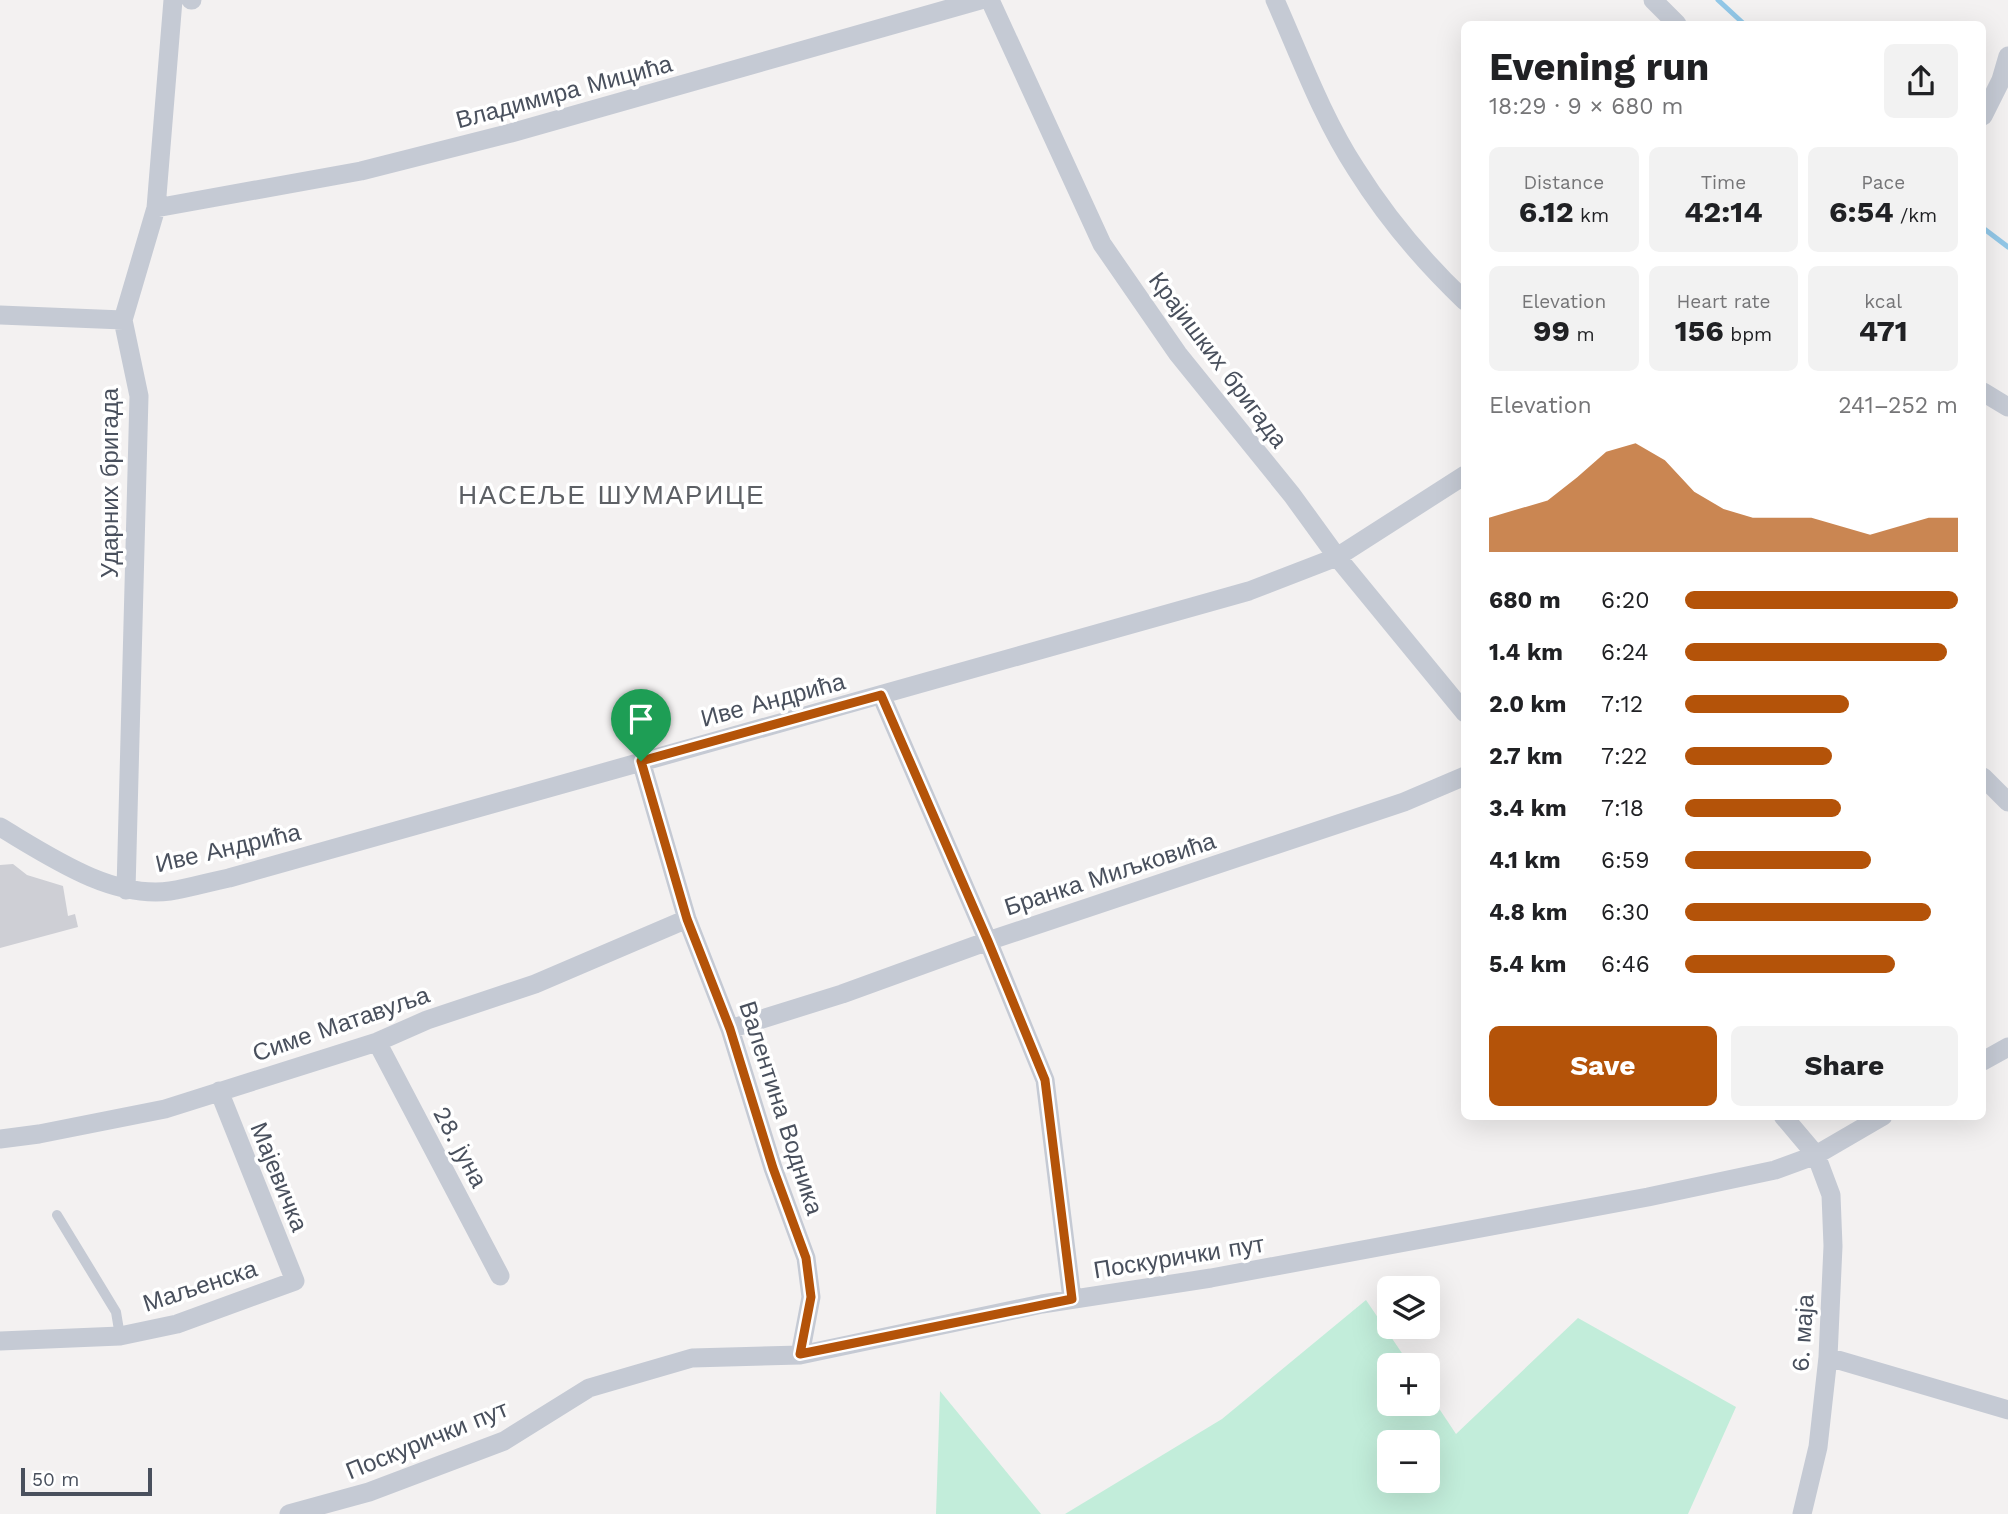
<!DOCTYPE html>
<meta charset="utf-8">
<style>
:root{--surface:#fff;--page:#f2f2f2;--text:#202124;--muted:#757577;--accent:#b45309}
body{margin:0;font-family:"Work Sans",sans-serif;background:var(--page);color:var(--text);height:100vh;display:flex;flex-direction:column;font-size:26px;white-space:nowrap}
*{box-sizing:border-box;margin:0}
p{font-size:23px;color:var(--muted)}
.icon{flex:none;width:38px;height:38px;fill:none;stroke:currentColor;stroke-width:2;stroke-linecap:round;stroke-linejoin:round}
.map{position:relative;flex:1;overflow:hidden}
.drawer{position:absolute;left:1461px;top:21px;width:525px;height:1099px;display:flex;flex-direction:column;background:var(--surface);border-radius:10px;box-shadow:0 7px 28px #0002}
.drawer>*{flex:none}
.controls{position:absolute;left:1377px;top:1276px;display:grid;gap:14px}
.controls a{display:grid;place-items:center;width:63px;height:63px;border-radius:10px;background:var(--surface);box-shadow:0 7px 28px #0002;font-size:35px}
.scale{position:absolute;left:21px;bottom:18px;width:131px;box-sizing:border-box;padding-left:7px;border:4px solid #49505d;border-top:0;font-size:19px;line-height:24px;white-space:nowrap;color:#49505d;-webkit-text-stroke:5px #fff;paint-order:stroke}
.pin{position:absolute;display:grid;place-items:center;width:60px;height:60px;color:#fff;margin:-72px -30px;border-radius:50% 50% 50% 0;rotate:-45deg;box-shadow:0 0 7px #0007}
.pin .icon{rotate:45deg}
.round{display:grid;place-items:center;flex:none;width:74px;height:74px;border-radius:10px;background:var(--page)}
.summary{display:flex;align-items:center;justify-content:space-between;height:119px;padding:0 28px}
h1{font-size:38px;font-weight:700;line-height:52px}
.figures{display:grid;grid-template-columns:repeat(3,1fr);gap:10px;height:119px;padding:7px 28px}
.figures div{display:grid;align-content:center;border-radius:10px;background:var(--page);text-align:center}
.figures b{font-size:30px;font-weight:700}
.figures small{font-size:19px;font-weight:400}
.figures p{font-size:19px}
.chart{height:196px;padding:14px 28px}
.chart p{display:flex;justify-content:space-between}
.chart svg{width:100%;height:126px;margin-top:7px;fill:var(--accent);opacity:.7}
.action{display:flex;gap:14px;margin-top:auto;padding:14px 28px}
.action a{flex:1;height:80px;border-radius:10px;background:var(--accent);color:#fff;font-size:28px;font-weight:700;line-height:80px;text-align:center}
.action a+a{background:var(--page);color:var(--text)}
ul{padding:0 28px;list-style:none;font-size:23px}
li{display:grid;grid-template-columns:112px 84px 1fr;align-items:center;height:52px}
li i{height:18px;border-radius:9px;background:var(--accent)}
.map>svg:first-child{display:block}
</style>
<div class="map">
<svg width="2008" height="1514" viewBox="0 0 2008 1514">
<rect width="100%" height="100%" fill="#f3f1f1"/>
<path fill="#c2edda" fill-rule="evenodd" d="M1366,1300L1410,1365H1390V1404H1428V1392L1456,1434L1578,1318L1736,1407L1688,1514H1065L1222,1419ZM1390,1442H1428V1480H1390Z
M940,1391L1041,1514H936Z"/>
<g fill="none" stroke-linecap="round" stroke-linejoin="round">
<path stroke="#92c7e7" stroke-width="5" d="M1718,0L1744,24
M1983,228L2008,247"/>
</g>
<path fill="#cecfd5" d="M13,864L27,875L63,886L68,916L75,914L78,927L0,948V865Z"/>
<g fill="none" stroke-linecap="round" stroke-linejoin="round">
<path stroke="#c5cad4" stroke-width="10" d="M57,1215L116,1312L120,1336"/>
<path stroke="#c5cad4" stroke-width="19" d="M191,0H192
M990,0L1102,244L1178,354L1292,495L1337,557L1465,713
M1275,0C1300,56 1322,117 1356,169C1386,217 1424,262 1465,301
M1653,0L1677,24
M1983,116L2001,80L2008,56
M156,208L361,171L511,133L980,0
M0,315L123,320
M1983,392L2008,407
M881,695L988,941L1045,1080L1072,1299
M641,761L687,919L730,1029L773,1168L806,1258L811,1297L800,1355
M1983,777L2008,802
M0,827C49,856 111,899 170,891C190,888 209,882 229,878L1249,591L1337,557L1465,475
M126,890L139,396L123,320L156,208L173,0
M730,1029L842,994L988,941L1404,802L1465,776
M377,1042L500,1276
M1983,1061L2008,1047
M1783,1116L1816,1155L1831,1195L1833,1246L1828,1357L1818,1447L1802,1514
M0,1139L39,1134L165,1109L377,1042L427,1020L535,984L687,919
M0,1341L120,1336L177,1324L295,1281L219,1091
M1828,1357L2008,1410
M289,1514L369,1492L504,1441L589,1388L692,1358L800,1355L1042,1304L1211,1278L1648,1197L1775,1170L1816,1155L1883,1116"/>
</g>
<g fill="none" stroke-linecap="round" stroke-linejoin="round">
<g stroke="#fff" stroke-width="14">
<path id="route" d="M881,695L988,941L1045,1080L1072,1299L800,1354L811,1297L806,1258L773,1168L730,1029L687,919L641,761Z"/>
</g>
<use href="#route" stroke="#b45309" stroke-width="9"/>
</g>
<g text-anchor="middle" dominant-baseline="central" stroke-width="7" stroke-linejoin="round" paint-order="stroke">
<g font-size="24" fill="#49505d" stroke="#fff">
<text transform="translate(564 92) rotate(-15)">Владимира Мицића</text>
<text transform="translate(1218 360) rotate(53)">Крајишких бригада</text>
<text transform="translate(110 483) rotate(-90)">Ударних бригада</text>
<text transform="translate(773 700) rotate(-15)">Иве Андрића</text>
<text transform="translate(228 848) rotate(-13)">Иве Андрића</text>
<text transform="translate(1110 874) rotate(-18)">Бранка Миљковића</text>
<text transform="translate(341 1024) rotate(-19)">Симе Матавуља</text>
<text transform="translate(781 1108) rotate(72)">Валентина Водника</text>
<text transform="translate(460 1147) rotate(62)">28. јуна</text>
<text transform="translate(279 1177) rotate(68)">Мајевичка</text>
<text transform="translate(1179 1257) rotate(-9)">Поскурички пут</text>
<text transform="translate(200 1286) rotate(-18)">Маљенска</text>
<text transform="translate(1803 1333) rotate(-86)">6. маја</text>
<text transform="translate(427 1440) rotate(-22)">Поскурички пут</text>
</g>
<g font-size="26" letter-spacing="2" fill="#5d6065" stroke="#fff">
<text x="612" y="495">НАСЕЉЕ ШУМАРИЦЕ</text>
</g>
</g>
</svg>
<div class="controls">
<a><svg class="icon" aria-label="layers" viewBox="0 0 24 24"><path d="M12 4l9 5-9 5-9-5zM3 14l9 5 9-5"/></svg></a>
<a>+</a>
<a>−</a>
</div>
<div class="scale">50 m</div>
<div class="pin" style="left:641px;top:761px;background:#1e9e55"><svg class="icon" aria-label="arrive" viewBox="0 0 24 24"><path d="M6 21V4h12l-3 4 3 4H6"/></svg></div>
<section class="drawer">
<div class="summary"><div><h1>Evening run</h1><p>18:29 · 9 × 680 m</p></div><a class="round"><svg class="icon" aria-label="share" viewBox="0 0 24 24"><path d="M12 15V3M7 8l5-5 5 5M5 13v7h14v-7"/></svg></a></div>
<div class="figures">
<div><p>Distance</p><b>6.12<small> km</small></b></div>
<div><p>Time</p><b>42:14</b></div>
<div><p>Pace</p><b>6:54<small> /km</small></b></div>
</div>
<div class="figures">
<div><p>Elevation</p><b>99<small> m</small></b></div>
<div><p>Heart rate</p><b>156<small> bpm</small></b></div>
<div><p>kcal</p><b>471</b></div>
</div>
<div class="chart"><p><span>Elevation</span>241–252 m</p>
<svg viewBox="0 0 160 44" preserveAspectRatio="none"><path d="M0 44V32L10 29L20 26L30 18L40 9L50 6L60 12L70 23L80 29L90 32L100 32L110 32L120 35L130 38L140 35L150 32L160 32V44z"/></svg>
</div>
<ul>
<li><b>680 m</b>6:20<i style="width:100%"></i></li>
<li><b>1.4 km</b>6:24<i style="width:96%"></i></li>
<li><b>2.0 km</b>7:12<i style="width:60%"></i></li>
<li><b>2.7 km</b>7:22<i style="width:54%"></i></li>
<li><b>3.4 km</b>7:18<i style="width:57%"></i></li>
<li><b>4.1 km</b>6:59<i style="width:68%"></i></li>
<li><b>4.8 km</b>6:30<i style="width:90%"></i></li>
<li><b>5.4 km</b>6:46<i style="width:77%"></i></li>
</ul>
<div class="action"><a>Save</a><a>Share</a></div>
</section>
</div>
